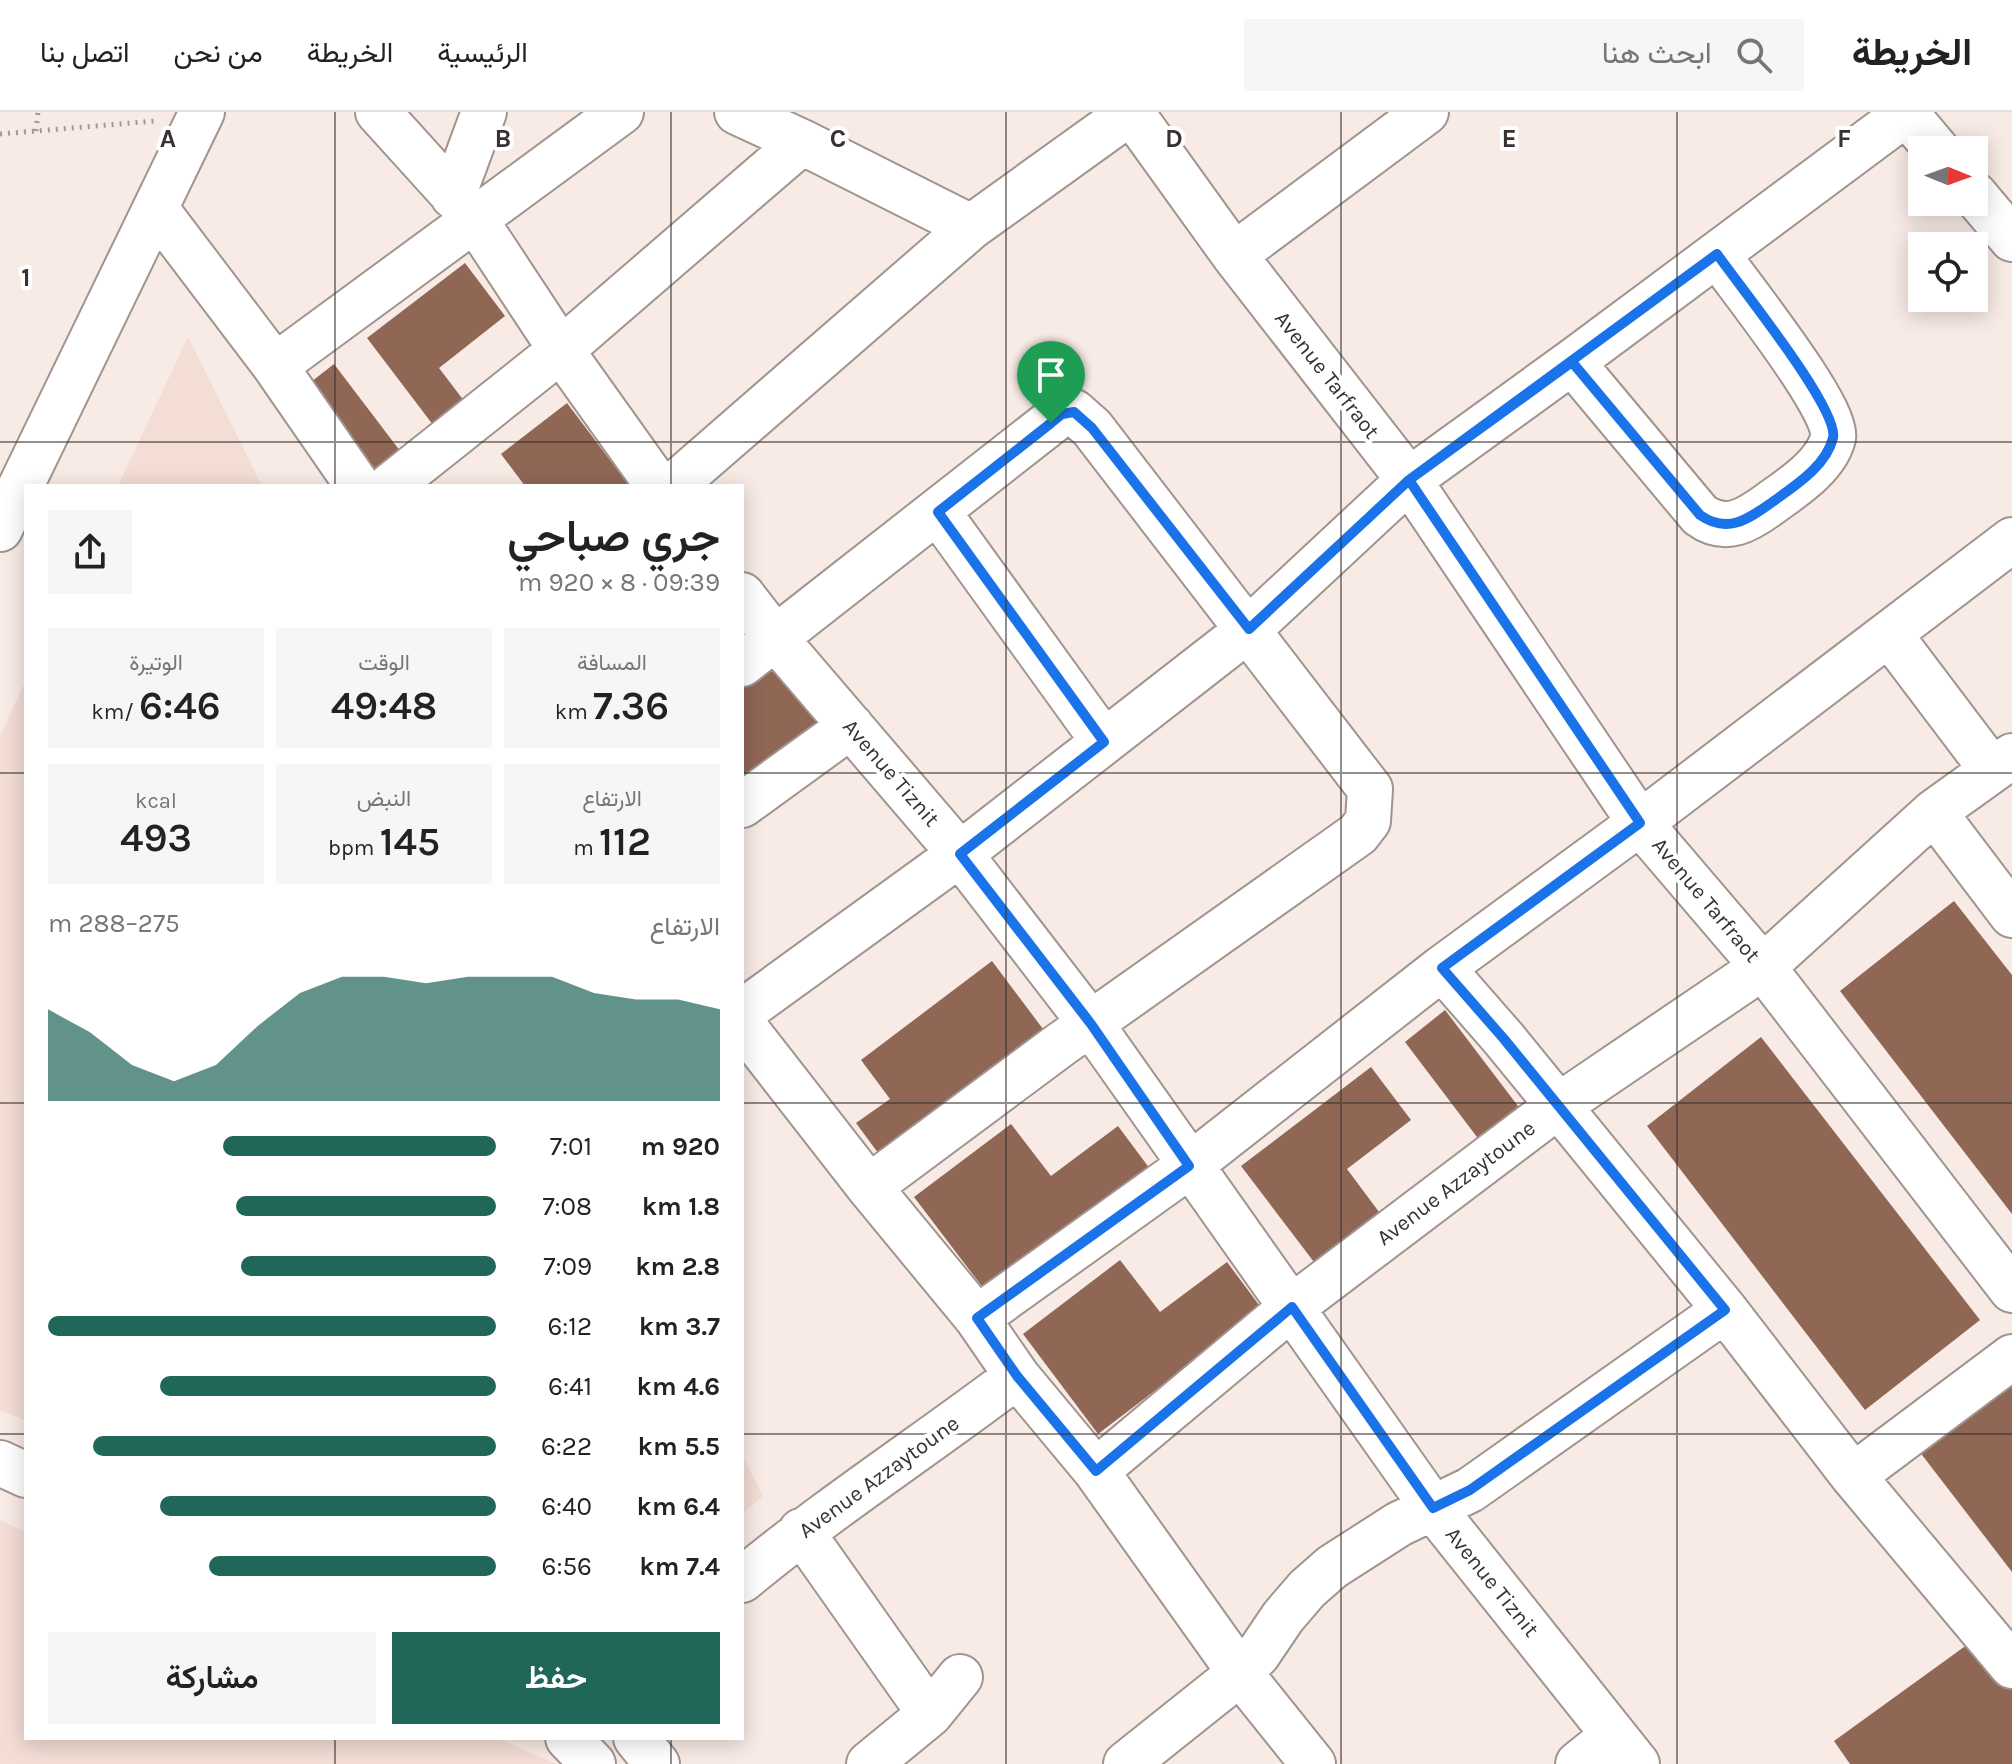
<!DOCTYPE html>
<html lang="ar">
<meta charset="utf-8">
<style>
:root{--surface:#fff;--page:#f6f6f6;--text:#222;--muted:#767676;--line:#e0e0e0;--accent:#206659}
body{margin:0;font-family:Karla,Vazirmatn,sans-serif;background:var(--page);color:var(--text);direction:rtl;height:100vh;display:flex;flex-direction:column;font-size:30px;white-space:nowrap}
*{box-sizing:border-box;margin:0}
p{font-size:26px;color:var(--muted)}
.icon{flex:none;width:44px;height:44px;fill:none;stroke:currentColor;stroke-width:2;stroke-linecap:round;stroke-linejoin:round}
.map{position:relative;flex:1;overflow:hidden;direction:ltr}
.side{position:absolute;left:24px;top:372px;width:720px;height:1256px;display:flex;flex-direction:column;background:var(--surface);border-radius:0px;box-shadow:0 4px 20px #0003;direction:rtl}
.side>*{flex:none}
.needle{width:52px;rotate:91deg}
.buttons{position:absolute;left:1908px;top:24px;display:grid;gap:16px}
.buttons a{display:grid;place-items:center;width:80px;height:80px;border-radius:0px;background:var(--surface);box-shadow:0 4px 20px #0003;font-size:40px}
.pin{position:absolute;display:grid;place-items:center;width:68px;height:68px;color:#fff;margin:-82px -34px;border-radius:50% 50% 50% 0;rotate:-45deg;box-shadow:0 0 8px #0007}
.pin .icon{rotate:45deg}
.round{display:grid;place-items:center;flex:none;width:84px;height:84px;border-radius:0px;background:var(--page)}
.overview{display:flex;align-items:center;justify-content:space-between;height:136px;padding:0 24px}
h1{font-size:44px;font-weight:600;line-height:60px}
.figures{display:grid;grid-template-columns:repeat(3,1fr);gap:12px;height:136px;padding:8px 24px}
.figures div{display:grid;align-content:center;border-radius:0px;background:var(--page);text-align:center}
.figures b{font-size:40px;font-weight:600}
.figures small{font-size:22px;font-weight:400}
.figures p{font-size:22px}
.chart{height:224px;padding:16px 24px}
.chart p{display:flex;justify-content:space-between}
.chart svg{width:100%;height:144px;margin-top:8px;fill:var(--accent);opacity:.7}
.button{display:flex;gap:16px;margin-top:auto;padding:16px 24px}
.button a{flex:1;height:92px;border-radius:0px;background:var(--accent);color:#fff;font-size:32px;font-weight:600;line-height:92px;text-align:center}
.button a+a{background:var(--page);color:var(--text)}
ul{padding:0 24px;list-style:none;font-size:26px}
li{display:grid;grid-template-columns:128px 96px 1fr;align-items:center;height:60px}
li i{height:20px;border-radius:10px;background:var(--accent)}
header{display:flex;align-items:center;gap:48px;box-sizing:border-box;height:112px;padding:0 40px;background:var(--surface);border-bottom:2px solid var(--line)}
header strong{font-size:38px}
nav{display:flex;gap:44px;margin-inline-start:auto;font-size:28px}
.search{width:560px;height:72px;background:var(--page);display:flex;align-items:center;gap:20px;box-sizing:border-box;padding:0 28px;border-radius:0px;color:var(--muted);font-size:30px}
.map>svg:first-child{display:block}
</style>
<header>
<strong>الخريطة</strong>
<div class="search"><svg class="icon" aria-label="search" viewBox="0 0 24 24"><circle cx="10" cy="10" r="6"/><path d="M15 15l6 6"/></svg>ابحث هنا</div>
<nav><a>الرئيسية</a><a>الخريطة</a><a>من نحن</a><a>اتصل بنا</a></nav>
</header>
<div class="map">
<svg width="2012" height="1652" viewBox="0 0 2012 1652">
<rect width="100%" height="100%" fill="#f8eae4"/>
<path fill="#f3ddd5" d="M188,225L262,374H118Z
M26,568V1309L0,1298V624Z
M742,1342L763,1384L742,1402Z
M0,1408L26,1420V1626H497L556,1652H0Z"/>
<path fill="#906655" d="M465,151L505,204L439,256L474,302L443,326L367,226Z
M334,252L410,352L376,374L302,277Z
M567,291L607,344L630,374H525L501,342Z
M768,541L824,617L742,678V560Z
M1954,789L2012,863V1102L1840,879Z
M992,849L1049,925L884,1049L856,1011L890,987L861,948Z
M1445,898L1521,998L1480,1029L1405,930Z
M1761,925L1980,1208L1865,1298L1647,1014Z
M1371,955L1411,1008L1347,1057L1382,1104L1317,1154L1241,1054Z
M1011,1012L1051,1064L1118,1014L1153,1061L990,1185L914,1085Z
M1120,1148L1160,1200L1227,1150L1262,1197L1098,1322L1023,1222Z
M2012,1267V1460L1919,1339Z
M1982,1522L2012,1562V1652H1850L1834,1629Z"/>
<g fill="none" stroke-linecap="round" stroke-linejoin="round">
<g stroke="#a1948f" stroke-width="48">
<path id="minor" d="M378,0L474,106L561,238L658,374
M737,0L802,30L971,115
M1131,0L1234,143L1409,368L1640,711L1763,855L2012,1178
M1905,0L1937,38
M1974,82L2012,127
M453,84L484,0
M156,97L275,254L358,374
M1234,143L1426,0
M1572,250L1700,403C1726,422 1748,408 1771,391C1793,375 1826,354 1833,326C1840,299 1737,171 1717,142
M275,254L621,0
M390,374L561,238L802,30
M673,374L971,115L1131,0
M938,400L1104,630
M0,417L202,0
M742,483L776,527L960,742L1091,912L1433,1396L1637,1652
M1890,523L1992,658
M742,552L1056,306L1062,302L1074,300L1092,316L1370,677L1368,709L1358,722L1060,933L869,1075
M742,693L851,614
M1934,700L2012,803
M1442,856L1504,927L1725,1198L1853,1364L2012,1554
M742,900L960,742L1249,517L1409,368L1572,250L1908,0
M742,912L869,1075L977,1206L1017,1264L1096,1359L1240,1561L1313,1652
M977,1206L1189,1054L1442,856L1640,711L2012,428
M0,1351L26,1363
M1096,1359L1292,1195L1558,994L1763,855L1934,700L2012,644
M1853,1364L2012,1245
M801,1419L930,1602
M742,1468C830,1395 926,1333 1017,1264
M568,1626L593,1652
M636,1626L657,1652
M869,1652L930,1602L960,1565
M1126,1652L1240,1561L1258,1542L1283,1505L1307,1477L1332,1455L1399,1412L1470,1378L1725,1198
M1578,1652L1614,1623"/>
</g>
<path stroke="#a49995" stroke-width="5" stroke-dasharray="2 6" stroke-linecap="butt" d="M36,19L38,0
M0,22L155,9"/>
<use href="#minor" stroke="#fff" stroke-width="44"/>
</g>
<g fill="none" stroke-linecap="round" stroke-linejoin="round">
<g stroke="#fff" stroke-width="16">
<path id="route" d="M1051,311L938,400L1104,630L960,742L1091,912L1189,1054L977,1206L1017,1264L1096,1359L1292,1195L1433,1396L1470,1378L1725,1198L1504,927L1442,856L1640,711L1409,368L1572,250L1700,403C1727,422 1747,408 1771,391C1793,375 1826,355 1833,326C1840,298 1737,171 1717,142L1409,368L1249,517L1092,316L1074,300L1062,302L1051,311"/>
</g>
<use href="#route" stroke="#1a73e8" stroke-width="10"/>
</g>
<path fill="none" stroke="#37312f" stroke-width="2" stroke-opacity="0.55" d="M335,0V374M671,0V374M1006,0V1652M1341,0V1652M1677,0V1652M0,330H2012M0,661H26M742,661H2012M0,991H26M742,991H2012M0,1322H26M742,1322H2012M335,1626V1652M671,1626V1652"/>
<g text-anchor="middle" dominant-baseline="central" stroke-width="8" stroke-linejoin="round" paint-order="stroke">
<g font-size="22" fill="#37312f" stroke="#fff">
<text transform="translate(1327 263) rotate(52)">Avenue Tarfraot</text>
<text transform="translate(891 661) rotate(49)">Avenue Tiznit</text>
<text transform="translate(1706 788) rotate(50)">Avenue Tarfraot</text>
<text transform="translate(1456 1071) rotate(-37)">Avenue Azzaytoune</text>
<text transform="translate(879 1365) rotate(-36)">Avenue Azzaytoune</text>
<text transform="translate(1492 1470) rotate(51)">Avenue Tiznit</text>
</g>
</g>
<g font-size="26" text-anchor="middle" font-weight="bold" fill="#37312f" stroke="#fff" stroke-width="8" stroke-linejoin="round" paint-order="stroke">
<text x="168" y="35">A</text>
<text x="503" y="35">B</text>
<text x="838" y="35">C</text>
<text x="1174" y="35">D</text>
<text x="1509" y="35">E</text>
<text x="1844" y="35">F</text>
<text x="26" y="174">1</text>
</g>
</svg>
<div class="buttons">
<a><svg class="needle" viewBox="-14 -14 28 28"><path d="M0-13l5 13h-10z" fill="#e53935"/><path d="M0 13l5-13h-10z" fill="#767676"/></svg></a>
<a><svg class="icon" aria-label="locate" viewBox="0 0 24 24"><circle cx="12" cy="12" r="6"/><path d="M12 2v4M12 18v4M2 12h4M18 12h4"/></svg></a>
</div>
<div class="pin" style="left:1051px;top:311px;background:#1e9e55"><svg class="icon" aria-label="arrive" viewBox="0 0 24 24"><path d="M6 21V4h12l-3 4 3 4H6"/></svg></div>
<section class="side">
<div class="overview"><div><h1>جري صباحي</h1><p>09:39 · 8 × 920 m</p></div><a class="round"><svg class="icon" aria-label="share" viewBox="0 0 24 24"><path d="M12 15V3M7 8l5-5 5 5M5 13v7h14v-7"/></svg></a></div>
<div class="figures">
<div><p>المسافة</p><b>7.36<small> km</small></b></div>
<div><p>الوقت</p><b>49:48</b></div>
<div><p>الوتيرة</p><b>6:46<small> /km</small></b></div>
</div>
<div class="figures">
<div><p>الارتفاع</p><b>112<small> m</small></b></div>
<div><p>النبض</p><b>145<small> bpm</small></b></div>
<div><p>kcal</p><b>493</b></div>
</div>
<div class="chart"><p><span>الارتفاع</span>275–288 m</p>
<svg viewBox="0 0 160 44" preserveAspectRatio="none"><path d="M0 44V16L10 23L20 33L30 38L40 33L50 21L60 11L70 6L80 6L90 8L100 6L110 6L120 6L130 11L140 13L150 13L160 16V44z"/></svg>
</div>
<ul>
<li><b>920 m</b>7:01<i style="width:61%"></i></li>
<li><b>1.8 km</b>7:08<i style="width:58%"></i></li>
<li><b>2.8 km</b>7:09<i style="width:57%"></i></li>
<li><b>3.7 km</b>6:12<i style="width:100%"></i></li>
<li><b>4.6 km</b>6:41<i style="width:75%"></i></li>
<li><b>5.5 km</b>6:22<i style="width:90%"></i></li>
<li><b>6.4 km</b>6:40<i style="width:75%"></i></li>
<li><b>7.4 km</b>6:56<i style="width:64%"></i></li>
</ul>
<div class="button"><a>حفظ</a><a>مشاركة</a></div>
</section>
</div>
